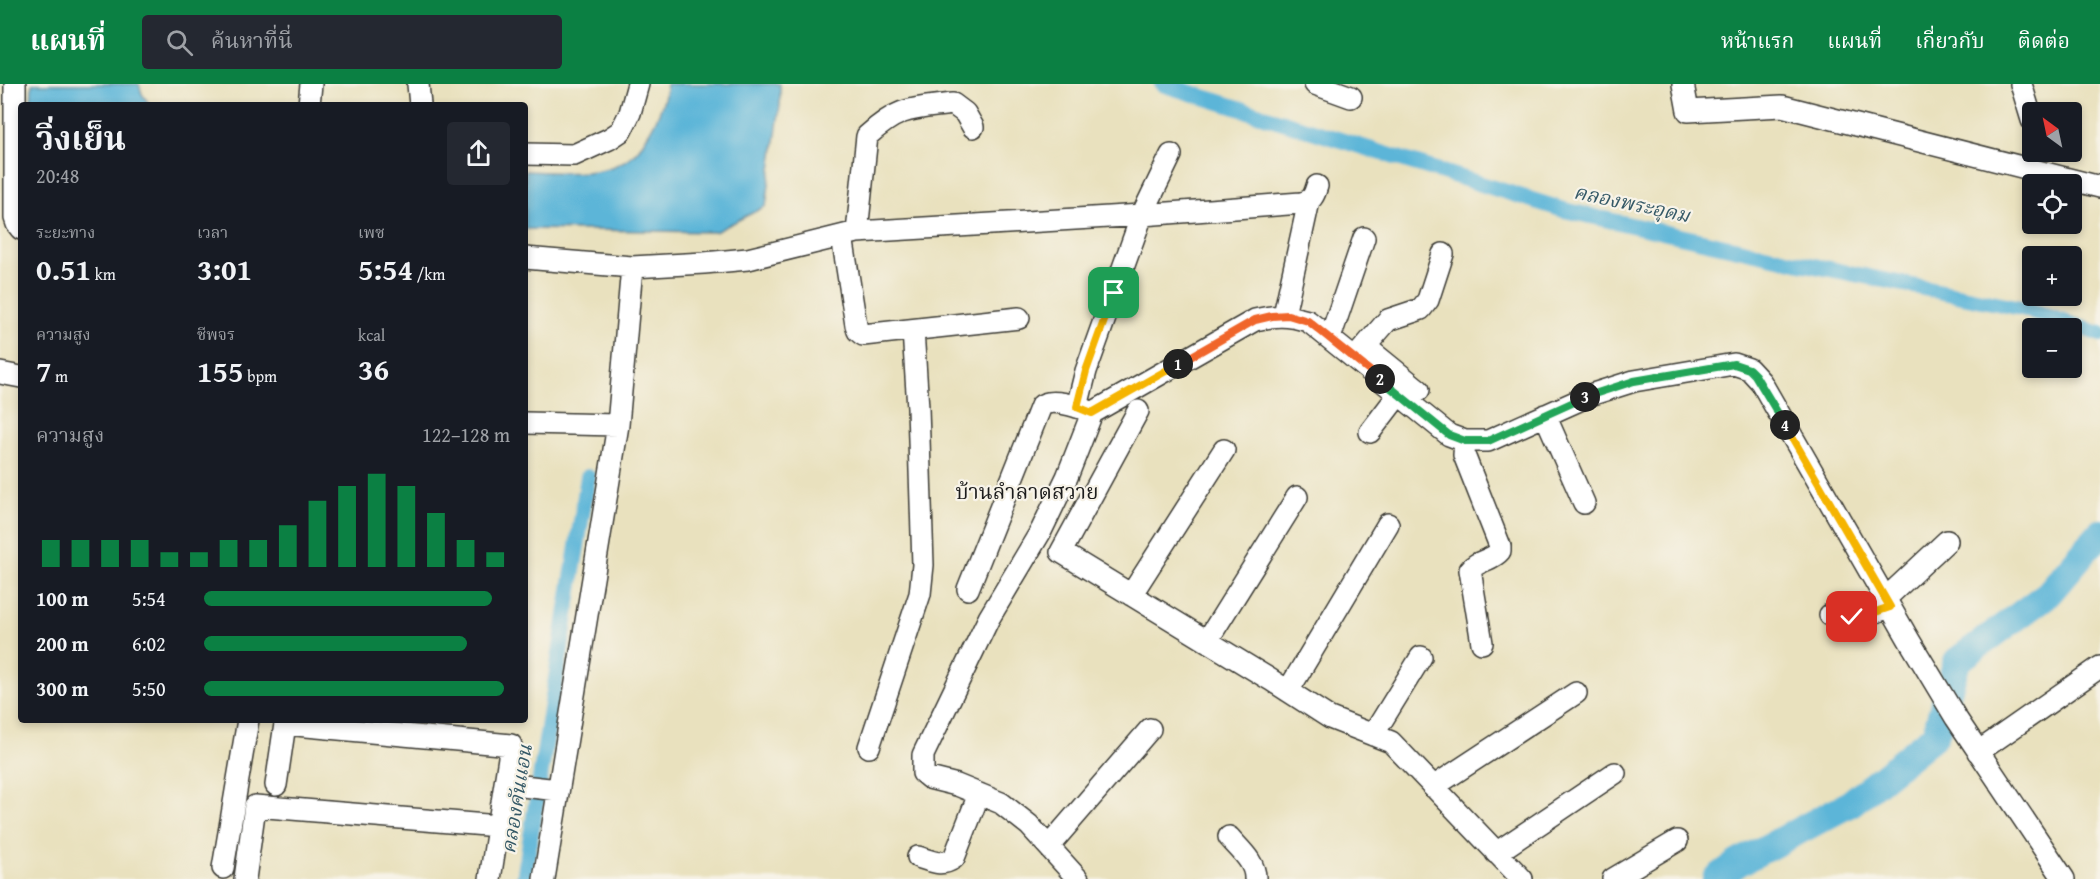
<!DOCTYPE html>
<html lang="th">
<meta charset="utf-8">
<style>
:root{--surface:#171b24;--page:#242831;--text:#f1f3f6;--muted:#9ea1a6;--accent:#0b8043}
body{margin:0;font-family:"Gentium Book Plus","Noto Serif Thai",serif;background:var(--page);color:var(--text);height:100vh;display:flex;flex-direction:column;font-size:22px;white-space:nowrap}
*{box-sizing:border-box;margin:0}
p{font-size:20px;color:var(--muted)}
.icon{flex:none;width:33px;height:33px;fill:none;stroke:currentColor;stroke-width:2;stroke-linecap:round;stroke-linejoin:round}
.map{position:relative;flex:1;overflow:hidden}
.sheet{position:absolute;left:18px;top:18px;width:510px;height:621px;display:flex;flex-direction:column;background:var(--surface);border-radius:6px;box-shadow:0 3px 9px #0003}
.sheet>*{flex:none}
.needle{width:39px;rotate:327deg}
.controls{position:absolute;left:2022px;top:18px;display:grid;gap:12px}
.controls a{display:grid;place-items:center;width:60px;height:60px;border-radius:6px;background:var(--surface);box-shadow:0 3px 9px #0003;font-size:30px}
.pin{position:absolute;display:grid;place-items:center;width:51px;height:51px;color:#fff;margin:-26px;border-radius:12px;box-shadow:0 3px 9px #0006}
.km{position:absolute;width:30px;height:30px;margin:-15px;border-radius:50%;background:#222;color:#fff;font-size:16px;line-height:30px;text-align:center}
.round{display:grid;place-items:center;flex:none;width:63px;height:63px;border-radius:6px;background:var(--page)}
.overview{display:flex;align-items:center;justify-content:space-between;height:102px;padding:0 18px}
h1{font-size:33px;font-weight:700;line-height:45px}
.stats{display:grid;grid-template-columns:repeat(3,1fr);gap:9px;height:102px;padding:6px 18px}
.stats div{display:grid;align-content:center}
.stats b{font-size:30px;font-weight:700}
.stats small{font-size:16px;font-weight:400}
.stats p{font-size:16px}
.chart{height:168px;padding:12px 18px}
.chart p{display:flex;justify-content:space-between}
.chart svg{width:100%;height:108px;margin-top:6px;stroke:var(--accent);stroke-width:6}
ul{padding:0 18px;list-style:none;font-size:20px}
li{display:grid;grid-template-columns:96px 72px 1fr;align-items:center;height:45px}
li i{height:15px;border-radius:8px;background:var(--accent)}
header{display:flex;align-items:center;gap:36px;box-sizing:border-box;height:84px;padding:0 30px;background:var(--accent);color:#fff}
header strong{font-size:28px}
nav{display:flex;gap:33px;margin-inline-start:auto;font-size:21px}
.search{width:420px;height:54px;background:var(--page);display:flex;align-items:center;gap:15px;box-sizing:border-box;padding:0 21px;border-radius:6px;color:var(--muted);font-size:22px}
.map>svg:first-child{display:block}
</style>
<header>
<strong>แผนที่</strong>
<div class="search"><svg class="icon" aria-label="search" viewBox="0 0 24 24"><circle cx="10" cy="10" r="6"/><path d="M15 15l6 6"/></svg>ค้นหาที่นี่</div>
<nav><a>หน้าแรก</a><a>แผนที่</a><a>เกี่ยวกับ</a><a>ติดต่อ</a></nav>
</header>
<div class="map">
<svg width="2100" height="795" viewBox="0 0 2100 795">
<rect width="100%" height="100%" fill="#f7f3e8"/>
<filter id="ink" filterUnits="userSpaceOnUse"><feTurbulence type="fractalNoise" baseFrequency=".0167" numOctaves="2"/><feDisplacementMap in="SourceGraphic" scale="12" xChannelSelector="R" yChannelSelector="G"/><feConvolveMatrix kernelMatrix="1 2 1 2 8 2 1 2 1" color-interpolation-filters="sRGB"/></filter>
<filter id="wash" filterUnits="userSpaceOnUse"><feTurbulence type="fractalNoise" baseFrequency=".008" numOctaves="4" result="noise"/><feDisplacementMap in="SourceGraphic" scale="24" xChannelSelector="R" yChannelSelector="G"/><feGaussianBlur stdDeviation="1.35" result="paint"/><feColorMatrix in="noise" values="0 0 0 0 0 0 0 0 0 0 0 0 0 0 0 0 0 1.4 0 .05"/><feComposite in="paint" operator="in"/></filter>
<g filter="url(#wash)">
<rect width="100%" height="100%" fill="#e9e1be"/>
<path fill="#5bb5d8" stroke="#3c687a" stroke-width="1.5" d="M32,0H139L142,10L150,21H31Z
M667,0H780V21L766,122L715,148L525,145V87C561,88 609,96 637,67C641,63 644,56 647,52C657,36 665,18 667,0Z"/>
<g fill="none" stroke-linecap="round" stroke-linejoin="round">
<path stroke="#5bb5d8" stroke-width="16" d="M1162,0L1564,126L1805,180L2026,225L2100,250
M524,795L588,393"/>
<path stroke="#5bb5d8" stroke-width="28" d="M1716,795L1738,779L1851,719L1935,651L1957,577L2048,510L2100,449"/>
</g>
</g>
<g filter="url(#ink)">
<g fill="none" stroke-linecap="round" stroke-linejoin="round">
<g stroke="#3b3a34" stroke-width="24">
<path id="minor" d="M15,0V134L17,140L21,145
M418,0L420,21
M1315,0L1351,13
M1683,0L1688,27L1782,22L2100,103
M2021,0L2032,36
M309,21L311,0
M525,70L574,71L609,55L621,47L630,29L638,0
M857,148L867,52C900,22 912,25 953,20L965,29L973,43
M842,152L856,241L858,247L863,251L1019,234
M525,174L632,183L704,179L748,175L857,148L1142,131L1301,119C1312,117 1314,112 1317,102
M1284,231L1309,117
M1330,254L1364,154
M1366,263L1419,306
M1355,274L1388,236L1421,225L1428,216L1443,170
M0,289L21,293
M1077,323L1086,287L1142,131L1171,71
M1138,327L1061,468L1271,596L1330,634L1391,658L1522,795
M1545,331L1584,419
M525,339L618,341L544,795
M618,341L632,183
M1370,348L1399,310
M1465,357L1464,371L1500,462V467C1492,477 1477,476 1470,486L1482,559
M968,505L1041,322C1050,313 1078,323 1089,327
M1131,511L1224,366
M1885,515L1947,457
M1830,531L1864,532L1890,523
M1207,557L1297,413
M1288,607L1388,440
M1373,651L1421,573
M869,663L920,510L923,481L918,324L913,246
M1978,668L2100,583
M505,700L558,706
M276,701L285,640L511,661L490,795
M1433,703L1576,609
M1229,753C1239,765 1256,778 1255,795
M1049,762L1150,645
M1496,769L1615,689
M918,773C931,777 942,783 954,774L979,710
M223,784L248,636
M245,795L255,722L498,742
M1078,795L1029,741L1001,719L957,701L929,694L923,689V671L989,534L1041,447L1067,393L1092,329L1255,236C1275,231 1288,231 1308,237L1449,351L1465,357H1488L1593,310L1634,297L1734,280L1749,285L1761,298L1909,556L1956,634L2064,795
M1613,795L1677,757"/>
</g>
<use href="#minor" stroke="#fff" stroke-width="21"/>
</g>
</g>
<g fill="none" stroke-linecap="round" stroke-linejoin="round" filter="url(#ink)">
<g stroke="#fff" stroke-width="12">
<path id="split-1" d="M1114,209L1086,287L1077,323L1092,329L1178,280"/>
</g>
<g stroke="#fff" stroke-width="12">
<path id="split-2" d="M1178,280L1255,236L1272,232L1288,231L1308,237L1380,295"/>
</g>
<g stroke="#fff" stroke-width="12">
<path id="split-3" d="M1380,295L1449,351L1465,357H1488L1585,313"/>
</g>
<g stroke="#fff" stroke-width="12">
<path id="split-4" d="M1585,313L1634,297L1734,280L1749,285L1755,291L1785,341"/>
</g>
<g stroke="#fff" stroke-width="12">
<path id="split-5" d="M1785,341L1890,523L1864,532L1852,533"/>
</g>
<use href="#split-1" stroke="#f5b400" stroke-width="8"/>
<use href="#split-2" stroke="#f0652b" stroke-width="8"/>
<use href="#split-3" stroke="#22a559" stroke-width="8"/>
<use href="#split-4" stroke="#22a559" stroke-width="8"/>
<use href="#split-5" stroke="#f5b400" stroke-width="8"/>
</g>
<g text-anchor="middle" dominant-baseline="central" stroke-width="4.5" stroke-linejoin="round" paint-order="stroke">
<g font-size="20" font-style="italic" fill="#355967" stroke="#f7f3e8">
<text transform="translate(1632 119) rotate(12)">คลองพระอุดม</text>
<text transform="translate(516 715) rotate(-81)">คลองคันแอน</text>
</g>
<g font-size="21" fill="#1c1c1c" stroke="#f7f3e8">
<text x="1027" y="407">บ้านลำลาดสวาย</text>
</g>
</g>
</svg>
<div class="controls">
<a><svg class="needle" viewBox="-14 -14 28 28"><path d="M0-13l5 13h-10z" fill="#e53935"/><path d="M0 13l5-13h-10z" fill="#9ea1a6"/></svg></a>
<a><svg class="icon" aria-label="locate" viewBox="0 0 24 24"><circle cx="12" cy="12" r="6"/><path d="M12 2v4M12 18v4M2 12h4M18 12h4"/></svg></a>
<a>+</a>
<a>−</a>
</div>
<div class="pin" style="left:1114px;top:209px;background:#1e9e55"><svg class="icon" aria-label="arrive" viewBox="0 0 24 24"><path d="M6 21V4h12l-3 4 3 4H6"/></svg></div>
<div class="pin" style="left:1852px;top:533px;background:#d93025"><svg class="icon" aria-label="check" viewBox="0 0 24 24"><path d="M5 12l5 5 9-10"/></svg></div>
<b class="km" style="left:1178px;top:280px">1</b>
<b class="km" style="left:1380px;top:295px">2</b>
<b class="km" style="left:1585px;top:313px">3</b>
<b class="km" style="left:1785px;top:341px">4</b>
<section class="sheet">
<div class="overview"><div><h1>วิ่งเย็น</h1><p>20:48</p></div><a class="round"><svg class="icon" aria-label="share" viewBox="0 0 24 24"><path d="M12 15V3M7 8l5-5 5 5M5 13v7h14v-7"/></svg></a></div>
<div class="stats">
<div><p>ระยะทาง</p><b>0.51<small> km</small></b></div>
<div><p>เวลา</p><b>3:01</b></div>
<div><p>เพซ</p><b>5:54<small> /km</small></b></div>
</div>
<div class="stats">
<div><p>ความสูง</p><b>7<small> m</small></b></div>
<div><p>ชีพจร</p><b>155<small> bpm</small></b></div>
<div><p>kcal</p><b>36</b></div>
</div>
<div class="chart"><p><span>ความสูง</span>122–128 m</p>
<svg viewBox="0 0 160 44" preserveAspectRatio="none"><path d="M5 44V33M15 44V33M25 44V33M35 44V33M45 44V38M55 44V38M65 44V33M75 44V33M85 44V27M95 44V17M105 44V11M115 44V6M125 44V11M135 44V22M145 44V33M155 44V38"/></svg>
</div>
<ul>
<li><b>100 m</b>5:54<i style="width:94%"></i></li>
<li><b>200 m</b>6:02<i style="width:86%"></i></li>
<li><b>300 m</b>5:50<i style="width:98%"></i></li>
</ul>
</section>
</div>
